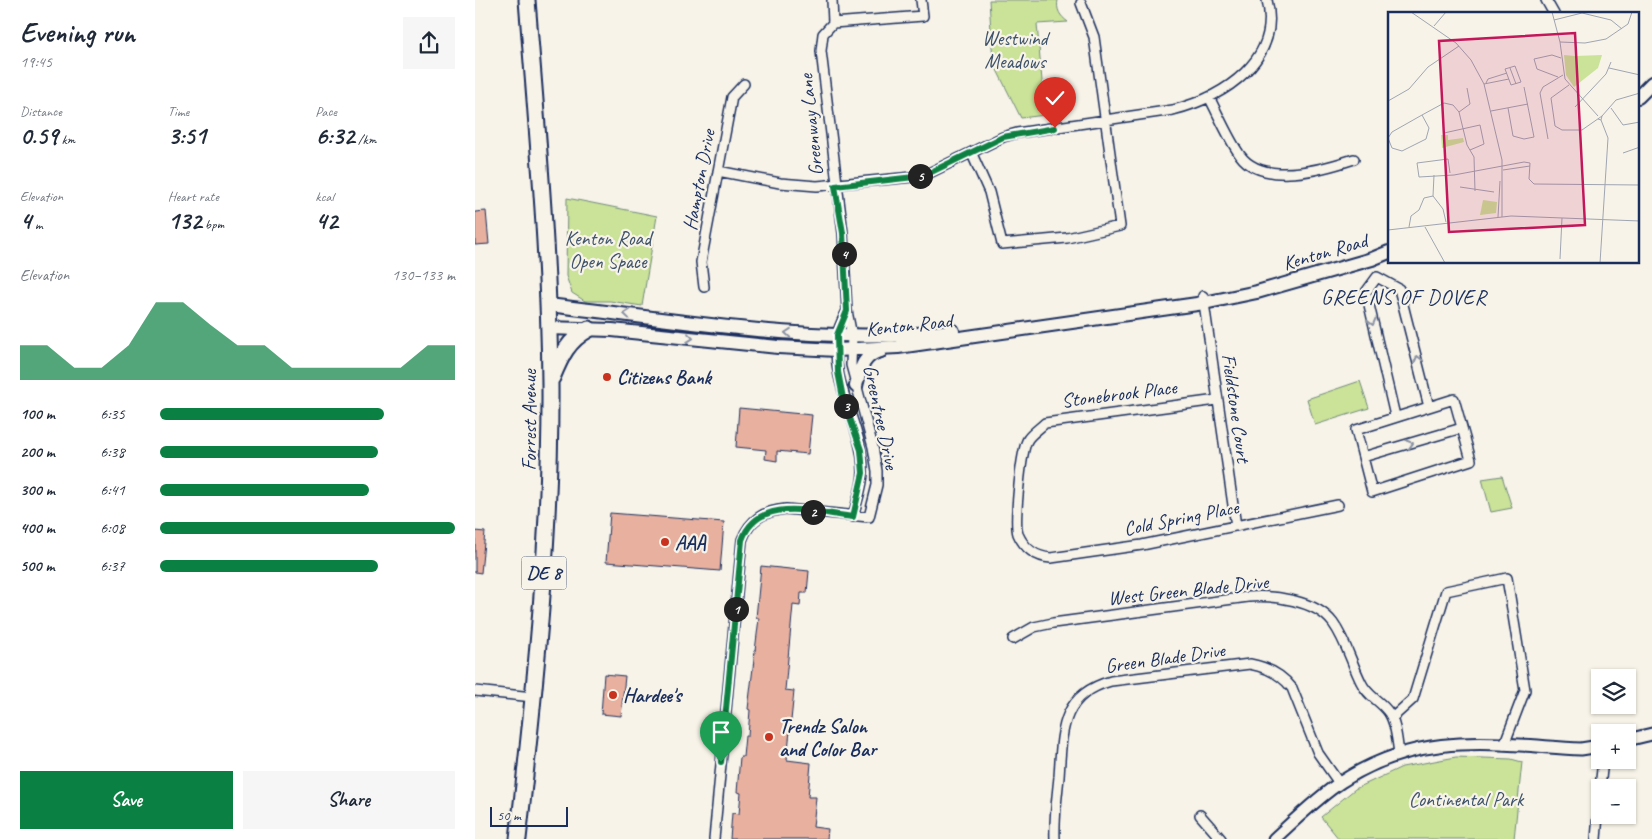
<!DOCTYPE html>
<meta charset="utf-8">
<style>
:root{--surface:#fff;--page:#f6f6f7;--text:#1f2937;--muted:#747a83;--accent:#0b8043}
body{margin:0;font-family:Caveat,sans-serif;background:var(--page);color:var(--text);height:100vh;display:flex;flex-direction:column;font-size:19px;white-space:nowrap}
*{box-sizing:border-box;margin:0}
p{font-size:16px;color:var(--muted)}
.icon{flex:none;width:28px;height:28px;fill:none;stroke:currentColor;stroke-width:2;stroke-linecap:round;stroke-linejoin:round}
.map{position:relative;flex:1;overflow:hidden}
.side{display:flex;flex-direction:column;background:var(--surface);width:475px}
.side>*{flex:none}
.controls{position:absolute;left:1116px;top:669px;display:grid;gap:10px}
.controls a{display:grid;place-items:center;width:45px;height:45px;border-radius:0px;background:var(--surface);box-shadow:0 1px 4px #0004;font-size:25px}
.scale{position:absolute;left:15px;bottom:12px;width:78px;box-sizing:border-box;padding-left:5px;border:2px solid #1b2f5e;border-top:0;font-size:14px;line-height:18px;white-space:nowrap;color:#1b2f5e;-webkit-text-stroke:4px #f7f3e8;paint-order:stroke}
.pin{position:absolute;display:grid;place-items:center;width:42px;height:42px;color:#fff;margin:-51px -21px;border-radius:50% 50% 50% 0;rotate:-45deg;box-shadow:0 0 5px #0007}
.pin .icon{rotate:45deg}
.km{position:absolute;width:25px;height:25px;margin:-12px;border-radius:50%;background:#222;color:#fff;font-size:14px;line-height:25px;text-align:center}
.round{display:grid;place-items:center;flex:none;width:52px;height:52px;border-radius:0px;background:var(--page)}
.headline{display:flex;align-items:center;justify-content:space-between;height:85px;padding:0 20px}
h1{font-size:28px;font-weight:700;line-height:38px}
.metrics{display:grid;grid-template-columns:repeat(3,1fr);gap:8px;height:85px;padding:5px 20px}
.metrics div{display:grid;align-content:center}
.metrics b{font-size:25px;font-weight:700}
.metrics small{font-size:14px;font-weight:400}
.metrics p{font-size:14px}
.chart{height:140px;padding:10px 20px}
.chart p{display:flex;justify-content:space-between}
.chart svg{width:100%;height:90px;margin-top:5px;fill:var(--accent);opacity:.7}
.button{display:flex;gap:10px;margin-top:auto;padding:10px 20px}
.button a{flex:1;height:58px;border-radius:0px;background:var(--accent);color:#fff;font-size:20px;font-weight:700;line-height:58px;text-align:center}
.button a+a{background:var(--page);color:var(--text)}
ul{padding:0 20px;list-style:none;font-size:16px}
li{display:grid;grid-template-columns:80px 60px 1fr;align-items:center;height:38px}
li i{height:12px;border-radius:6px;background:var(--accent)}
main{display:flex;flex:1;min-height:0}
.map>svg:first-child{display:block}
</style>
<main>
<section class="side">
<div class="headline"><div><h1>Evening run</h1><p>19:45</p></div><a class="round"><svg class="icon" aria-label="share" viewBox="0 0 24 24"><path d="M12 15V3M7 8l5-5 5 5M5 13v7h14v-7"/></svg></a></div>
<div class="metrics">
<div><p>Distance</p><b>0.59<small> km</small></b></div>
<div><p>Time</p><b>3:51</b></div>
<div><p>Pace</p><b>6:32<small> /km</small></b></div>
</div>
<div class="metrics">
<div><p>Elevation</p><b>4<small> m</small></b></div>
<div><p>Heart rate</p><b>132<small> bpm</small></b></div>
<div><p>kcal</p><b>42</b></div>
</div>
<div class="chart"><p><span>Elevation</span>130–133 m</p>
<svg viewBox="0 0 160 44" preserveAspectRatio="none"><path d="M0 44V27L10 27L20 38L30 38L40 27L50 6L60 6L70 17L80 27L90 27L100 38L110 38L120 38L130 38L140 38L150 27L160 27V44z"/></svg>
</div>
<ul>
<li><b>100 m</b>6:35<i style="width:76%"></i></li>
<li><b>200 m</b>6:38<i style="width:74%"></i></li>
<li><b>300 m</b>6:41<i style="width:71%"></i></li>
<li><b>400 m</b>6:08<i style="width:100%"></i></li>
<li><b>500 m</b>6:37<i style="width:74%"></i></li>
</ul>
<div class="button"><a>Save</a><a>Share</a></div>
</section>
<div class="map">
<svg width="1177" height="839" viewBox="0 0 1177 839">
<rect width="100%" height="100%" fill="#f7f3e8"/>
<filter id="ink" filterUnits="userSpaceOnUse"><feTurbulence type="fractalNoise" baseFrequency=".02" numOctaves="2"/><feDisplacementMap in="SourceGraphic" scale="10" xChannelSelector="R" yChannelSelector="G"/><feConvolveMatrix kernelMatrix="1 2 1 2 8 2 1 2 1" color-interpolation-filters="sRGB"/></filter>
<g filter="url(#ink)">
<path fill="#cae398" stroke="#72897b" d="M514,0H583C581,10 585,16 593,22L562,24L570,115L546,118L518,62Z
M92,198L182,216L167,306L135,301H110L97,293L91,276Z
M885,381L894,408L840,425L832,399Z
M1027,476L1037,508L1016,512L1007,479Z
M981,757L1036,759L1047,762L1039,839H864L846,817L880,789L927,767Z"/>
<path fill="#e8b09e" stroke="#1b2f5e" d="M11,211L14,244L0,245V212Z
M264,408L337,415L333,454L302,451V461L290,459L291,450L261,447Z
M135,513L249,522L245,571L131,562Z
M0,531L10,532L6,573L0,572Z
M286,566L334,571L332,593H326L325,606L318,605L310,690L319,691L312,760L336,763L333,797H341L338,827L353,829L352,839H255L257,813L264,814L266,793L262,792L265,757H268L270,736H273L275,710L273,709L284,618H281Z
M129,674L150,676L146,716L126,714Z"/>
<g fill="none" stroke-linecap="round" stroke-linejoin="round">
<g stroke="#1b2f5e" stroke-width="12">
<path id="minor" d="M1071,0L1079,14
M358,23L448,16L446,0
M734,97C744,116 753,138 765,155C788,187 849,169 879,159
M497,154L514,192L527,244L592,238L645,226L619,37L606,3
M243,171L305,183L342,186L448,176L528,137L542,133L698,110C749,97 807,60 792,0
M902,277L924,289L954,407
M902,277L891,292L920,416
M229,287L226,262L257,97L269,84
M728,296L761,526
M372,311C368,319 363,328 362,336C355,385 388,425 388,472C388,487 381,503 378,517
M979,399L996,460L897,492L881,430Z
M742,400L570,423C565,428 557,433 553,439C546,449 539,523 543,534C549,548 561,557 576,558L667,545L863,505
M888,457L987,428
M538,639L559,627L578,623L773,597C798,595 841,600 858,623C871,641 876,662 886,682C892,696 906,701 914,713C921,723 922,741 924,753
M0,691L58,697
M917,718L938,699L971,591L1032,578L1050,690L1029,745
M1125,788L1128,760
M725,815L746,839
M239,839L267,540C275,519 289,511 311,509L394,517L402,485V471L398,447L376,365L377,336L372,311L368,233L346,51L348,34L358,23L357,0
M580,839C579,818 582,797 584,777C587,732 585,695 636,681L775,664C791,667 807,675 817,688L843,753L864,783
M1121,839L1125,792"/>
</g>
<g stroke="#1b2f5e" stroke-width="15">
<path id="tertiary" d="M1152,740L1177,734
M799,839C820,820 842,798 866,782C946,730 1016,744 1106,749L1125,746"/>
</g>
<g stroke="#1b2f5e" stroke-width="16">
<path id="secondary" d="M1163,97L1177,83
M72,305C207,320 342,346 478,331
M73,328L137,330L303,347L362,350L423,347L729,303L782,292L897,259L914,252
M381,386C385,370 388,354 406,351"/>
</g>
<g stroke="#1b2f5e" stroke-width="19">
<path id="trunk" d="M77,378C86,356 93,340 114,329
M43,839C60,688 76,536 75,384C74,256 62,128 52,0"/>
</g>
<use href="#minor" stroke="#f7f3e8" stroke-width="9"/>
<use href="#tertiary" stroke="#f7f3e8" stroke-width="11"/>
<use href="#secondary" stroke="#f7f3e8" stroke-width="12"/>
<use href="#trunk" stroke="#f7f3e8" stroke-width="15"/>
</g>
<defs><path id="oneway-chevron" d="M-2-3.5L2.5 0L-2 3.5" fill="none" stroke-width="1.6" stroke-linecap="round" stroke-linejoin="round" transform="scale(1.25)"/></defs>
<g stroke="#8991a3">
<use href="#oneway-chevron" transform="translate(152 314) rotate(-174)"/>
<use href="#oneway-chevron" transform="translate(897 322) rotate(76)"/>
<use href="#oneway-chevron" transform="translate(313 333) rotate(-175)"/>
<use href="#oneway-chevron" transform="translate(215 338) rotate(7)"/>
<use href="#oneway-chevron" transform="translate(943 359) rotate(-104)"/>
<use href="#oneway-chevron" transform="translate(935 444) rotate(-16)"/>
</g>
</g>
<g fill="none" stroke-linecap="round" stroke-linejoin="round" filter="url(#ink)">
<g stroke="#fff" stroke-width="10">
<path id="route" d="M246,762L267,540C284,494 340,513 378,517L388,473L386,450L368,398L363,372L362,335L372,311L368,233L360,186L448,176L528,137L580,128"/>
</g>
<use href="#route" stroke="#0b8043" stroke-width="6"/>
</g>
<g fill="#c8321e" stroke="#f7f3e8" stroke-width="2">
<circle cx="132" cy="377" r="5"/>
<circle cx="190" cy="542" r="5"/>
<circle cx="138" cy="695" r="5"/>
<circle cx="294" cy="737" r="5"/>
</g>
<g text-anchor="middle" dominant-baseline="central" stroke-width="4.5" stroke-linejoin="round" paint-order="stroke">
<rect fill="#f7f3e8" stroke="#5d6a87" stroke-width="1" x="46.5" y="556.5" width="45" height="33" rx="4"/>
<g font-size="19" font-weight="bold" fill="#1b2f5e">
<text x="69" y="573">DE 8</text>
</g>
<g font-size="20" fill="#3e536a" stroke="#f7f3e8">
<text x="540" y="38">Westwind<tspan x="540" dy="23">Meadows</tspan></text>
<text x="133" y="238">Kenton Road<tspan x="133" dy="23">Open Space</tspan></text>
<text x="991" y="799">Continental Park</text>
</g>
<g font-size="20" fill="#1b2f5e" stroke="#f7f3e8">
<text transform="translate(336 125) rotate(-96)">Greenway Lane</text>
<text transform="translate(224 180) rotate(-79)">Hampton Drive</text>
<text transform="translate(850 252) rotate(-16)">Kenton Road</text>
<text transform="translate(434 325) rotate(-6)">Kenton Road</text>
<text transform="translate(644 394) rotate(-7)">Stonebrook Place</text>
<text transform="translate(761 408) rotate(82)">Fieldstone Court</text>
<text transform="translate(406 417) rotate(78)">Greentree Drive</text>
<text transform="translate(54 420) rotate(-90)">Forrest Avenue</text>
<text transform="translate(706 518) rotate(-11)">Cold Spring Place</text>
<text transform="translate(713 590) rotate(-6)">West Green Blade Drive</text>
<text transform="translate(690 658) rotate(-8)">Green Blade Drive</text>
</g>
<g font-size="20" font-weight="bold" fill="#1b2f5e" stroke="#f7f3e8" text-anchor="start">
<text x="142" y="377">Citizens Bank</text>
<text x="200" y="542">AAA</text>
<text x="148" y="695">Hardee's</text>
<text x="304" y="726">Trendz Salon<tspan x="304" dy="23">and Color Bar</tspan></text>
</g>
<g font-size="21" letter-spacing="1" fill="#1b2f5e" stroke="#f7f3e8">
<text x="929" y="297">GREENS OF DOVER</text>
</g>
</g>
<g transform="translate(913 12)">
<rect width="251" height="251" fill="#f7f3e8"/>
<path d="M176,43L187,44L214,43L210,56L186,75L178,63ZM53,123H60V128L75,126L76,130L54,136ZM95,188L109,190L108,201L92,203Z" fill="#cae398"/>
<path fill="none" stroke="#9fa5b1" stroke-width="1" d="M23,0L68,31L83,48L96,72L114,148V205M164,0L172,30L177,67L210,104M166,8L194,1L223,8L234,17M46,14L58,0M172,30L197,31L218,27L240,12L244,0M127,54L133,70L123,73L117,57ZM122,56L128,72M221,56L252,63M170,65L149,57L146,47L164,43L173,46M98,71L100,67L119,61M96,72L121,67M181,73L163,86L167,114L174,118H194L214,104L213,108L210,107M0,89L21,77L40,55L71,34M187,95L218,62L223,50M120,96L125,124L136,127L146,125L136,75M223,96L235,113L252,110M103,99L140,92M71,100L82,92L79,76M34,103L56,91L65,93L71,100L79,133L86,145L87,179M34,103L41,116L38,127L14,139L4,136L0,126L4,120ZM214,104L228,88L252,81M56,121L92,113L96,132L82,138M160,127L152,81L155,75L175,63M235,141L252,135M115,158L142,154M62,161L60,147L29,151L31,165L66,163L136,150L142,151L141,167L146,172L252,173M46,163L45,184L55,197L58,210M72,175L106,180M110,205L112,169M21,215L23,204L31,198L36,186L45,184M37,215L57,251M0,218L123,204L252,209M172,247L174,206M212,251L220,126L213,108"/>
<path fill="#c2185b" fill-opacity="0.15" stroke="#c2185b" stroke-width="2.5" d="M187,21L197,213L61,220L51,29Z"/>
<rect width="251" height="251" fill="none" stroke="#1b2f5e" stroke-width="2.5"/>
</g>
</svg>
<div class="controls">
<a><svg class="icon" aria-label="layers" viewBox="0 0 24 24"><path d="M12 4l9 5-9 5-9-5zM3 14l9 5 9-5"/></svg></a>
<a>+</a>
<a>−</a>
</div>
<div class="scale">50 m</div>
<div class="pin" style="left:246px;top:762px;background:#1e9e55"><svg class="icon" aria-label="arrive" viewBox="0 0 24 24"><path d="M6 21V4h12l-3 4 3 4H6"/></svg></div>
<div class="pin" style="left:580px;top:128px;background:#d93025"><svg class="icon" aria-label="check" viewBox="0 0 24 24"><path d="M5 12l5 5 9-10"/></svg></div>
<b class="km" style="left:261px;top:609px">1</b>
<b class="km" style="left:338px;top:512px">2</b>
<b class="km" style="left:371px;top:406px">3</b>
<b class="km" style="left:369px;top:254px">4</b>
<b class="km" style="left:445px;top:176px">5</b>
</div>
</main>
